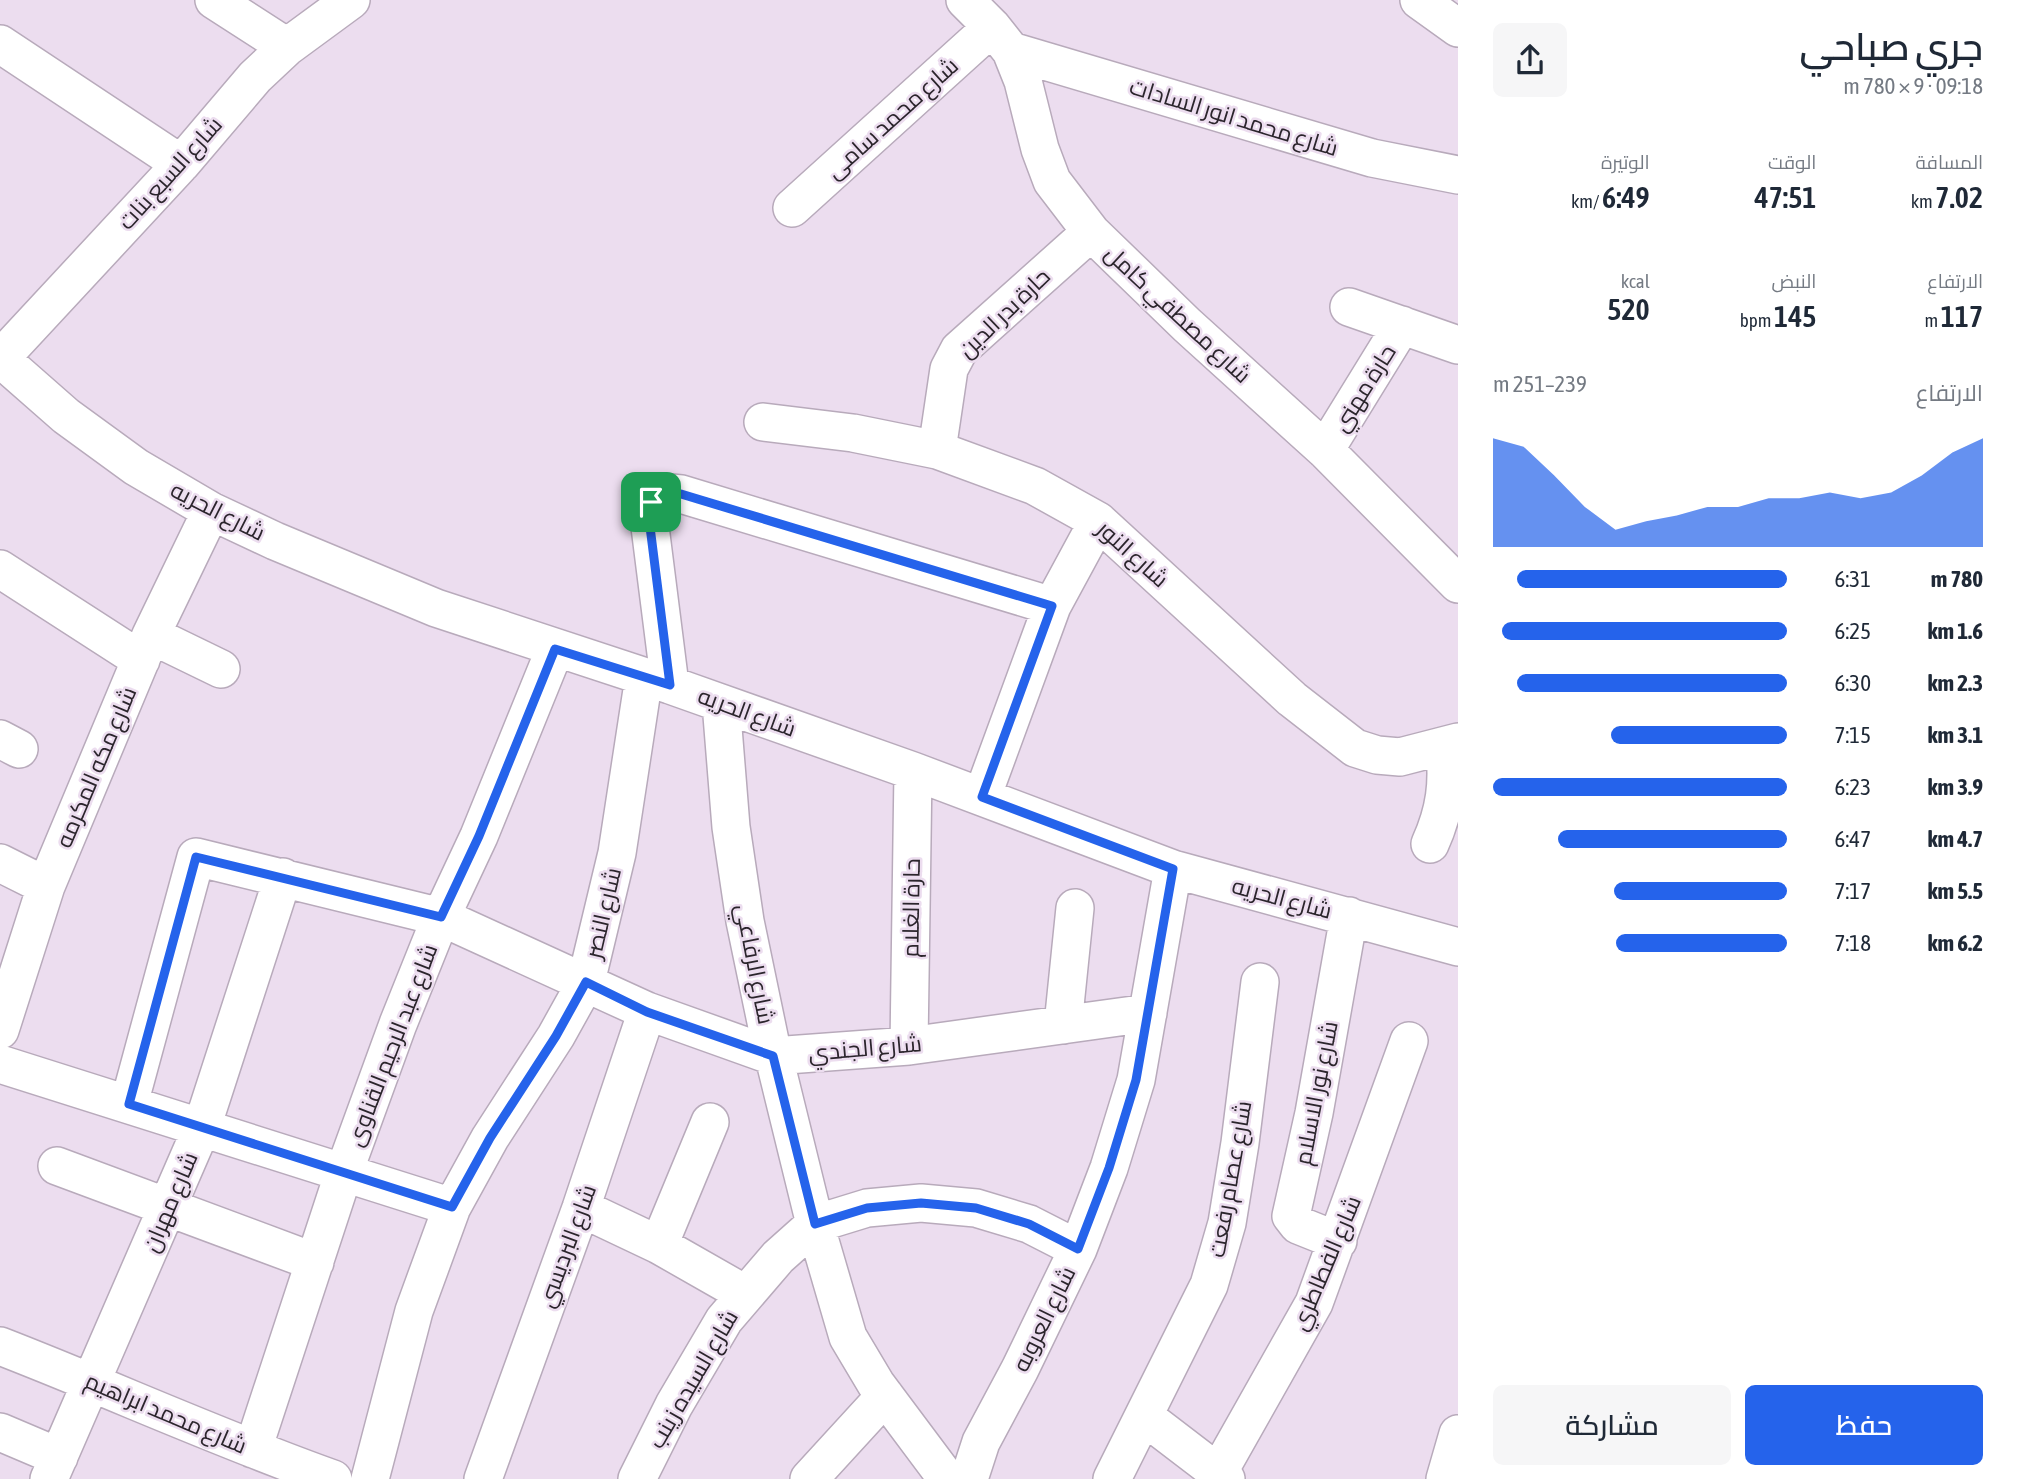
<!DOCTYPE html>
<html lang="ar">
<meta charset="utf-8">
<style>
:root{--surface:#fff;--page:#f6f6f7;--text:#1f2937;--muted:#747a83;--accent:#2563eb}
body{margin:0;font-family:"Asap Condensed",Cairo,sans-serif;background:var(--page);color:var(--text);direction:rtl;height:100vh;display:flex;flex-direction:column;font-size:26px;white-space:nowrap}
*{box-sizing:border-box;margin:0}
p{font-size:23px;color:var(--muted)}
.icon{flex:none;width:38px;height:38px;fill:none;stroke:currentColor;stroke-width:2;stroke-linecap:round;stroke-linejoin:round}
.map{position:relative;flex:1;overflow:hidden;direction:ltr}
.drawer{display:flex;flex-direction:column;background:var(--surface);width:560px}
.drawer>*{flex:none}
.pin{position:absolute;display:grid;place-items:center;width:60px;height:60px;color:#fff;margin:-30px;border-radius:14px;box-shadow:0 4px 10px #0006}
.round{display:grid;place-items:center;flex:none;width:74px;height:74px;border-radius:10px;background:var(--page)}
.summary{display:flex;align-items:center;justify-content:space-between;height:119px;padding:0 35px}
h1{font-size:38px;font-weight:600;line-height:52px}
.figures{display:grid;grid-template-columns:repeat(3,1fr);gap:10px;height:119px;padding:7px 35px}
.figures div{display:grid;align-content:center}
.figures b{font-size:30px;font-weight:600}
.figures small{font-size:19px;font-weight:400}
.figures p{font-size:19px}
.chart{height:196px;padding:14px 35px}
.chart p{display:flex;justify-content:space-between}
.chart svg{width:100%;height:126px;margin-top:7px;fill:var(--accent);opacity:.7}
.primary-button{display:flex;gap:14px;margin-top:auto;padding:14px 35px}
.primary-button a{flex:1;height:80px;border-radius:10px;background:var(--accent);color:#fff;font-size:28px;font-weight:600;line-height:80px;text-align:center}
.primary-button a+a{background:var(--page);color:var(--text)}
ul{padding:0 35px;list-style:none;font-size:23px}
li{display:grid;grid-template-columns:112px 84px 1fr;align-items:center;height:52px}
li i{height:18px;border-radius:9px;background:var(--accent)}
main{display:flex;flex:1;min-height:0}
.map>svg:first-child{display:block}
</style>
<main>
<section class="drawer">
<div class="summary"><div><h1>جري صباحي</h1><p>09:18 · 9 × 780 m</p></div><a class="round"><svg class="icon" aria-label="share" viewBox="0 0 24 24"><path d="M12 15V3M7 8l5-5 5 5M5 13v7h14v-7"/></svg></a></div>
<div class="figures">
<div><p>المسافة</p><b>7.02<small> km</small></b></div>
<div><p>الوقت</p><b>47:51</b></div>
<div><p>الوتيرة</p><b>6:49<small> /km</small></b></div>
</div>
<div class="figures">
<div><p>الارتفاع</p><b>117<small> m</small></b></div>
<div><p>النبض</p><b>145<small> bpm</small></b></div>
<div><p>kcal</p><b>520</b></div>
</div>
<div class="chart"><p><span>الارتفاع</span>239–251 m</p>
<svg viewBox="0 0 160 44" preserveAspectRatio="none"><path d="M0 44V6L10 9L20 19L30 30L40 38L50 35L60 33L70 30L80 30L90 27L100 27L110 25L120 27L130 25L140 19L150 11L160 6V44z"/></svg>
</div>
<ul>
<li><b>780 m</b>6:31<i style="width:92%"></i></li>
<li><b>1.6 km</b>6:25<i style="width:97%"></i></li>
<li><b>2.3 km</b>6:30<i style="width:92%"></i></li>
<li><b>3.1 km</b>7:15<i style="width:60%"></i></li>
<li><b>3.9 km</b>6:23<i style="width:100%"></i></li>
<li><b>4.7 km</b>6:47<i style="width:78%"></i></li>
<li><b>5.5 km</b>7:17<i style="width:59%"></i></li>
<li><b>6.2 km</b>7:18<i style="width:58%"></i></li>
</ul>
<div class="primary-button"><a>حفظ</a><a>مشاركة</a></div>
</section>
<div class="map">
<svg width="1458" height="1479" viewBox="0 0 1458 1479">
<rect width="100%" height="100%" fill="#ecddef"/>
<g fill="none" stroke-linecap="round" stroke-linejoin="round">
<g stroke="#b8aabb" stroke-width="40">
<path id="street" d="M214,0L287,47
M965,0L992,27L1011,51L1023,81L1040,149L1052,181L1091,232L1187,325L1325,450L1458,584
M1419,0L1458,28
M0,44L181,164
M1011,51L1372,158L1458,175
M792,208L992,27
M1349,307L1458,345
M0,358L66,416L136,467L211,511L275,541L436,608L670,685L913,771L1173,869L1458,947
M0,359L181,164L255,77L287,47L351,0
M763,422L853,433L937,450L1035,486L1098,521L1292,699L1355,748L1377,755L1400,757L1458,742
M937,450L949,369L959,350L1091,232
M1325,450L1402,325
M0,569L141,660
M151,635L221,669
M670,685L648,511L651,502L671,493L681,494L1052,606
M721,703L731,827L745,921L770,1041L815,1224L848,1337L876,1384L947,1479
M0,739L19,749
M982,797L1052,606L1098,521
M1430,844C1445,811 1449,782 1444,746
M0,863L46,886
M1063,1025L1075,908
M0,1030L46,886L151,635L211,511
M909,1046L913,771
M0,1064L452,1207
M129,1104L196,857L441,917L647,1011L773,1056L909,1046L1148,1013
M57,1166L315,1262
M581,1208L659,1245L745,1294
M1338,1241L1298,1225L1291,1216L1314,1113L1349,916
M659,1245L710,1122
M0,1346C111,1389 220,1439 333,1479
M1145,1417L1226,1479
M0,1432L59,1457
M253,1449L344,1172L398,1024L441,917L479,836L555,649
M1218,1473L1314,1303L1409,1041
M49,1479L202,1127L283,877
M370,1479L414,1311L452,1207L490,1138L556,1036L586,982L617,853L644,677
M483,1479L581,1208L647,1011
M637,1479L674,1405L724,1320L778,1257L815,1224L867,1208L921,1203L976,1208L1029,1224L1078,1249
M809,1479L885,1396
M969,1479L981,1442L1020,1369L1078,1249L1109,1168L1136,1080L1173,869
M1112,1479L1209,1285L1227,1223L1240,1143L1260,982
M1445,1479L1458,1434"/>
</g>
<use href="#street" stroke="#fff" stroke-width="37"/>
</g>
<g fill="none" stroke-linecap="round" stroke-linejoin="round">
<g stroke="#fff" stroke-width="14">
<path id="route" d="M671,494H681L1052,606L982,797L1173,869L1136,1080L1109,1168L1078,1249L1029,1224L976,1208L921,1203L867,1208L815,1224L773,1056L647,1012L586,982L556,1036L490,1138L452,1207L129,1104L196,857L441,917L479,836L555,649L670,685L648,511L651,502Z"/>
</g>
<use href="#route" stroke="#2563eb" stroke-width="9"/>
</g>
<g text-anchor="middle" dominant-baseline="central" stroke-width="5" stroke-linejoin="round" paint-order="stroke">
<g font-size="23" fill="#2b252c" stroke="#ecddef">
<text transform="translate(1234 117) rotate(17)">شارع محمد انور السادات</text>
<text transform="translate(892 118) rotate(-42)">شارع محمد سامى</text>
<text transform="translate(170 173) rotate(-48)">شارع السبع بنات</text>
<text transform="translate(1004 313) rotate(-44)">حارة بدر الدين</text>
<text transform="translate(1178 314) rotate(43)">شارع مصطفي كامل</text>
<text transform="translate(1364 388) rotate(-58)">حارة مهني</text>
<text transform="translate(218 511) rotate(27)">شارع الحريه</text>
<text transform="translate(1133 554) rotate(42)">شارع النور</text>
<text transform="translate(747 712) rotate(20)">شارع الحريه</text>
<text transform="translate(96 767) rotate(-67)">شارع مكه المكرمه</text>
<text transform="translate(1282 898) rotate(15)">شارع الحريه</text>
<text transform="translate(911 908) rotate(-89)">حارة الغلام</text>
<text transform="translate(603 913) rotate(-77)">شارع النصر</text>
<text transform="translate(755 964) rotate(79)">شارع الرفاعي</text>
<text transform="translate(392 1045) rotate(-69)">شارع عبد الرحيم القناوى</text>
<text transform="translate(865 1048) rotate(-5)">شارع الجندي</text>
<text transform="translate(1316 1093) rotate(-79)">شارع نور الاسلام</text>
<text transform="translate(1230 1179) rotate(-80)">شارع عصام رفعت</text>
<text transform="translate(170 1202) rotate(-67)">شارع مهران</text>
<text transform="translate(567 1246) rotate(-70)">شارع البرديسي</text>
<text transform="translate(1326 1263) rotate(-67)">شارع الفطاطري</text>
<text transform="translate(1044 1319) rotate(-64)">شارع العروبه</text>
<text transform="translate(693 1379) rotate(-60)">شارع السيده زينب</text>
<text transform="translate(166 1413) rotate(23)">شارع محمد ابراهيم</text>
</g>
</g>
</svg>
<div class="pin" style="left:651px;top:502px;background:#1e9e55"><svg class="icon" aria-label="arrive" viewBox="0 0 24 24"><path d="M6 21V4h12l-3 4 3 4H6"/></svg></div>
</div>
</main>
